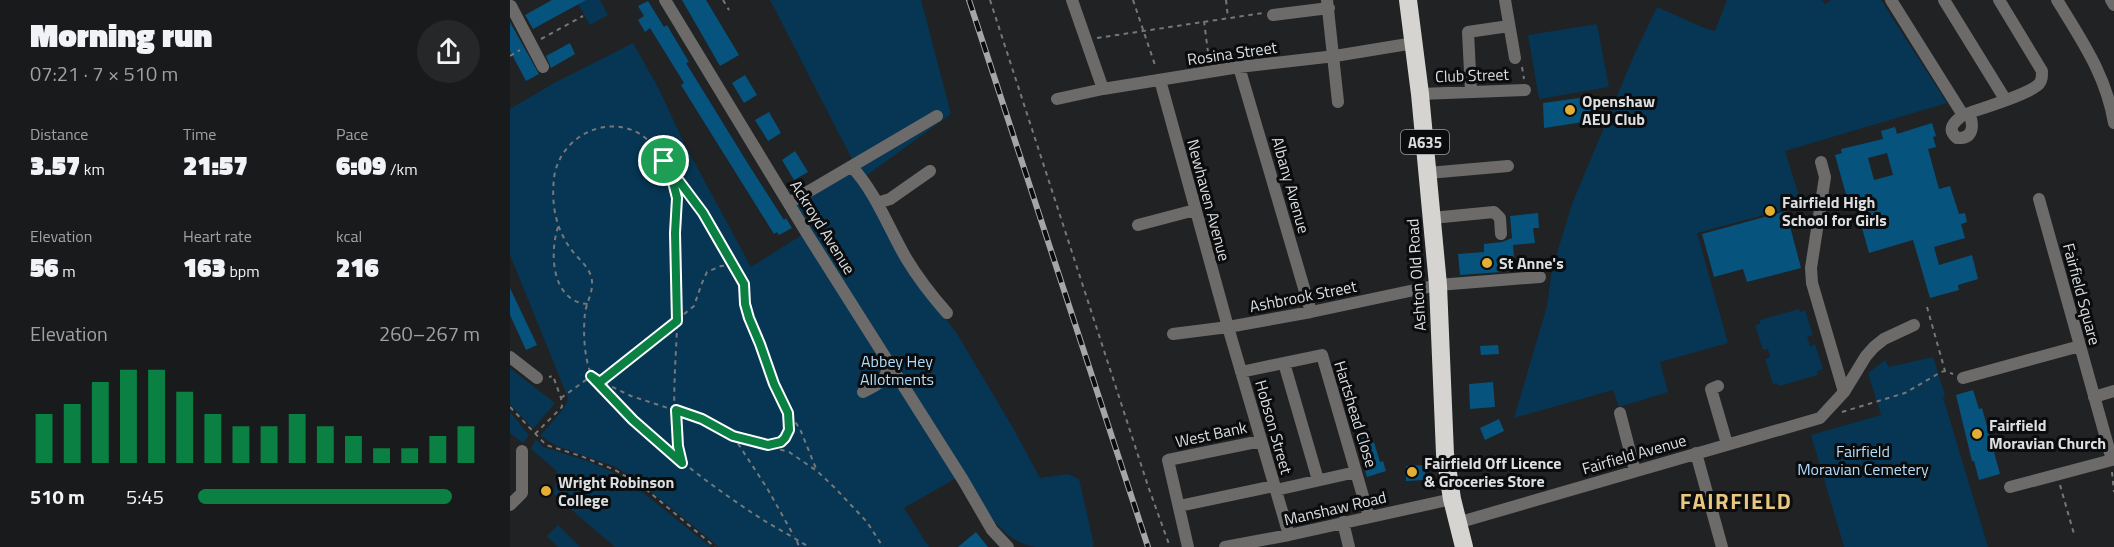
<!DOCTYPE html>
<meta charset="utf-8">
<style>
:root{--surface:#181a1b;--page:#252728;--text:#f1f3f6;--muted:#9fa1a3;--accent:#0b8043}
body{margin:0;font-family:"Titillium Web",sans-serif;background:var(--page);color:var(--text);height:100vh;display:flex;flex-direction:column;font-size:22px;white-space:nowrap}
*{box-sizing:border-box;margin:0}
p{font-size:20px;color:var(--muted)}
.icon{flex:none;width:33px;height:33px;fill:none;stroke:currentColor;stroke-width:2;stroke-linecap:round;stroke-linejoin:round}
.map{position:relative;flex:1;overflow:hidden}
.drawer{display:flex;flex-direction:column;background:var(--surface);width:510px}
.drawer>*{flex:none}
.pin{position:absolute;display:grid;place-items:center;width:51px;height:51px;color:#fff;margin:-26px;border:3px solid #fff;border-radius:50%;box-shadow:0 2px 6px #0007}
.round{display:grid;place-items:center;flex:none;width:63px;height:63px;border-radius:32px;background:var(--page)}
.head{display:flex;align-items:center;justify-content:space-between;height:102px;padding:0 30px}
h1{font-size:33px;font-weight:800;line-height:45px}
.figures{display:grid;grid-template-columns:repeat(3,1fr);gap:9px;height:102px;padding:6px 30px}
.figures div{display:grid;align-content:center}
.figures b{font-size:26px;font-weight:800}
.figures small{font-size:16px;font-weight:400}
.figures p{font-size:16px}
.chart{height:168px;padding:12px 30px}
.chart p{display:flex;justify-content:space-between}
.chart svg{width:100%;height:108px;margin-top:6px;stroke:var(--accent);stroke-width:6}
ul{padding:0 30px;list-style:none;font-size:20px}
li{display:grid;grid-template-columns:96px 72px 1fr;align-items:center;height:45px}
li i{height:15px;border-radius:8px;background:var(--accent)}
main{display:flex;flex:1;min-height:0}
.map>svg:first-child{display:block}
</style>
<main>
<section class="drawer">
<div class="head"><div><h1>Morning run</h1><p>07:21 · 7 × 510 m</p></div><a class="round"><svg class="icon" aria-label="share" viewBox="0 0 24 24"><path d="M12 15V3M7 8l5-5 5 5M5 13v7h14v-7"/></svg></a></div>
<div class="figures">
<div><p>Distance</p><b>3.57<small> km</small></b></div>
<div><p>Time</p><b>21:57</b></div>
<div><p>Pace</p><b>6:09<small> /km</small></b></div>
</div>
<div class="figures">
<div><p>Elevation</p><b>56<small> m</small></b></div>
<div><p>Heart rate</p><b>163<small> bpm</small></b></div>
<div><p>kcal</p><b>216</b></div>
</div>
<div class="chart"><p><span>Elevation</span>260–267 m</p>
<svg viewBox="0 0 160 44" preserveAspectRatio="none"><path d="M5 44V24M15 44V20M25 44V11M35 44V6M45 44V6M55 44V15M65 44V24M75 44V29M85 44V29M95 44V24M105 44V29M115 44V33M125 44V38M135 44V38M145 44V33M155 44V29"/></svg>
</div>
<ul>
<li><b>510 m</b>5:45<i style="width:90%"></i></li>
</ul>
</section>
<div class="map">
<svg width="1604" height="547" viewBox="0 0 1604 547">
<rect width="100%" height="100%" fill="#202224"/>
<path fill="#063653" d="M66,0H90L98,15L80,25Z
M260,0H411L441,114L356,176L413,290L446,332L503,428L530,478L558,474L569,479L584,545L582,547C564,547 544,547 526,547C489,542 471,502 453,474L394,508L419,547H209L129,482L106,467L47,446L30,436L54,408L58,398L0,255V109L44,83L123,43L149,89L174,143L241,267L298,231L279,199L342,159Z
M1217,0H1312L1315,4L1321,0H1371L1437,103L1275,151L1292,205L1187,233L1218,343L1150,362L1158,392L1109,407L1103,390L1004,418L1037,306L1042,269L1062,204L1125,53L1147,7L1192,27L1205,31Z
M1087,24L1099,87L1029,99L1018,35Z
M1289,309L1290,312L1295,310L1303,335L1297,337L1300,346L1305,344L1313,369L1307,371L1308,375L1269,386L1267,383L1263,384L1255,359L1260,357L1258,349L1253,350L1245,325L1250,324V320Z
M1423,357L1435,395L1433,397L1478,547H1334L1301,435L1371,415L1358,373L1375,360L1379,367Z
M0,368L45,403L23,429L0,404Z
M0,412L19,435L13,443L0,433Z
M26,439L33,447L78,461L102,472L131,491L201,547H105L44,495L47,471L21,449Z
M48,525L70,547H48L37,536Z"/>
<path fill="#06537e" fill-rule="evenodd" d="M42,0H76L23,29L15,15Z
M172,0H196L229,55L210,66Z
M138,1L154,27L157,25L161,32L179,62L176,63L240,167L274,220L276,218L282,228L269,235L267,232L264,234L184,106L171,85L174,83L140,28L135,32L128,20L134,16L128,6Z
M0,22L29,74L16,81L0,51Z
M60,43L65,54L41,68L36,56Z
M235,75L247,95L234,103L222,83Z
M1084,96L1087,120L1034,128L1033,103Z
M259,112L271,133L258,141L245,120Z
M1422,123L1426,136L1423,137L1426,147L1418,149L1429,189L1440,186L1449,214L1455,213L1457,222L1451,224L1455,238L1424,247L1429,265L1462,255L1468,279L1448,285L1449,290L1420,298L1403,240L1359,253L1343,196L1337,198L1325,155L1332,153L1331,149L1373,139L1371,131L1385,127L1387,134ZM1377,153L1383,175L1364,180L1358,158Z
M285,151L298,172L284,180L272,160Z
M1276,211L1291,268L1237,282L1233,269L1204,277L1192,234Z
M1028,213L1029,228H1023L1025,243L1003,245L1005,271L950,275L948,254L974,252V244L992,242L1002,238L1000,216Z
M0,288L27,345L16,350L0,315Z
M988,345L989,354L971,355L970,346Z
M983,382L985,407L960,409L959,384Z
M1463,390L1469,409L1472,408L1490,474L1469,480L1464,461H1462L1446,395Z
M989,419L994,431L975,440L970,428Z
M855,437L857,444L864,442L870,462L873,461L876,471L857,477L846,440Z
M915,465V480L896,481V466Z
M466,532L478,547H448Z"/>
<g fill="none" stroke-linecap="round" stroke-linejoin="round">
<path stroke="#757779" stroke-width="2" stroke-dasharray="4.5 4.5" stroke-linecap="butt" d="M213,0L219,10
M480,0L638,486L660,547
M623,0L646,68
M716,0L718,18
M694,21L699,60
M587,38L753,13
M31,39L73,16
M0,56L10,50
M1012,67L1014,79
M159,168L193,213L234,284L235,304L239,318L251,344L264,384L274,406L290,429L307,471
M48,227C39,254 42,302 78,304
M1417,307L1435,371
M86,379L121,396L192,419L223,436L279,452L307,471L324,487L357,522L373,547
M90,382L184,306L192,283L197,272L211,266L221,265
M51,398L80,377
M0,407L36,445L71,456L105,470L132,486L205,547
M1332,412L1395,393L1431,372L1435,371L1443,374
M25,434L52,407L51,398L43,376L39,377
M223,436L257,488L284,536
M261,445C276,441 281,430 279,415
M172,463C159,429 166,363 167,326C167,296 166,266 165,236C165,215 169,195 161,175C155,159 144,143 130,134C95,113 49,138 44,178C41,206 46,231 64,253C70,260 78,267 81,276C85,290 77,300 75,313C73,331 74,357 81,374C86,387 102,400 112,409C154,450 201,486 250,518C266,528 283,537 299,547
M1602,472L1604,492
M1550,485L1564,534
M287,541L289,547"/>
<path stroke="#6c6b6a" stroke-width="12" d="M155,0L296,232L453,480L482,530L498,547
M562,0L593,89
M817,0L828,102
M995,0L1005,58
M1381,0L1453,115C1469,109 1518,95 1529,84C1532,81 1532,76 1532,71L1489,0
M1434,0L1495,99
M1547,0C1572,41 1596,75 1604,123
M1601,0L1604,5
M1,6L33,67
M763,15L819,8
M729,67L801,312
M650,80L718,327L779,535
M961,92L958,32L999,26
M910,94L1015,90
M547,99L593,89L729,67L825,56L904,43
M1453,115C1444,122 1436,129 1447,138C1464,139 1464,125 1459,113
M1311,162L1315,177L1301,268L1302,283L1334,392
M342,167C366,193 378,227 396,258C408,278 422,296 437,313
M918,173L998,166
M279,203L427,116
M367,203L380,199L420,171
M922,218L984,212L990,218L991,234
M628,225L685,210
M663,334L718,327L801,312L928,285L1030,277
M0,357L27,378
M774,363L808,480
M731,372L812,355L859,517
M1453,378L1570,346
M1208,386L1201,389L1217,444
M353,392C369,383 379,382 377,360
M1584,397L1604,391
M1110,413L1125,471
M1186,453L1212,547
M1500,487L1602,460L1529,199
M766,490L846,472
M0,505L12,493V451
M669,506L764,486
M833,522L839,547
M947,523L1310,418L1334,392L1356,356L1364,347L1374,339L1404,325
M678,547L658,460L751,441
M715,547L779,535L942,499"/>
<path stroke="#d6d4d0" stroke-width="18" d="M898,0L910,94L928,285L935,454L942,499L954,547"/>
<g stroke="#a4a6a8" stroke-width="6">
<path id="rail" d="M459,0L638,547"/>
</g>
<use href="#rail" stroke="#0a0c0d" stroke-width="4" stroke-dasharray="11" stroke-linecap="butt"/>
</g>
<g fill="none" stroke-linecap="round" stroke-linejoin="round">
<g stroke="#fff" stroke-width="12">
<path id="route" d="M154,161L193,213L234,284L235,304L239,318L250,344L264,384L278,413L279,430L275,438L271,442L258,445L223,436L192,419L166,410L168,446L172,463L123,420L81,376L90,382L167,321L165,233L167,198L161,174Z"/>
</g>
<use href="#route" stroke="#0b8043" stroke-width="8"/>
</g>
<g fill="#e2af34" stroke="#0a0c0d" stroke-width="2">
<circle cx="1060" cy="110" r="6"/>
<circle cx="1260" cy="211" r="6"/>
<circle cx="977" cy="263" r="6"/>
<circle cx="1467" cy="434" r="6"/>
<circle cx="902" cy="472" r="6"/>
<circle cx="36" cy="491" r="6"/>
</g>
<g text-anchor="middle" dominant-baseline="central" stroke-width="6" stroke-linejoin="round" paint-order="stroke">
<rect fill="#0a0c0d" stroke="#9d9fa1" stroke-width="1.5" x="891" y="130" width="48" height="24" rx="4.5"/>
<g font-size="15" font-weight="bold" fill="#dcdee0">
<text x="915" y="142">A635</text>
</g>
<g font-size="16" fill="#dcdee0" stroke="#0a0c0d">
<text transform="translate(722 53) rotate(-8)">Rosina Street</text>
<text transform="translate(962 75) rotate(-2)">Club Street</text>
<text transform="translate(781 185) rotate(74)">Albany Avenue</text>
<text transform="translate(699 200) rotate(75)">Newhaven Avenue</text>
<text transform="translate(313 227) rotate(58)">Ackroyd Avenue</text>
<text transform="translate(906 275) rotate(-94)">Ashton Old Road</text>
<text transform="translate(1572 294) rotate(75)">Fairfield Square</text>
<text transform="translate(793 296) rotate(-11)">Ashbrook Street</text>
<text transform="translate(846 414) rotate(73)">Hartshead Close</text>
<text transform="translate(764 427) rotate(74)">Hobson Street</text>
<text transform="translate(701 434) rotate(-12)">West Bank</text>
<text transform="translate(1124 454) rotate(-16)">Fairfield Avenue</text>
<text transform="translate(825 508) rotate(-13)">Manshaw Road</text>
</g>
<g font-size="16" font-weight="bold" fill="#dcdee0" stroke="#0a0c0d" text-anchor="start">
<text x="1072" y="101">Openshaw<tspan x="1072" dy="18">AEU Club</tspan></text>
<text x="1272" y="202">Fairfield High<tspan x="1272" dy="18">School for Girls</tspan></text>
<text x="989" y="263">St Anne's</text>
<text x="1479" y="425">Fairfield<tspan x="1479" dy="18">Moravian Church</tspan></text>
<text x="914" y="463">Fairfield Off Licence<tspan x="914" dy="18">&amp; Groceries Store</tspan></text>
<text x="48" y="482">Wright Robinson<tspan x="48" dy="18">College</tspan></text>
</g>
<g font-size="16" fill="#b4dcfb" stroke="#0a0c0d">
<text x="387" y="361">Abbey Hey<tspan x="387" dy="18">Allotments</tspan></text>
<text x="1353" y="451">Fairfield<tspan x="1353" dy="18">Moravian Cemetery</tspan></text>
</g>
<g font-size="22" font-weight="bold" letter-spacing="1.5" fill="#eac77e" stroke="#0a0c0d">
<text x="1226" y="501">FAIRFIELD</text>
</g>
</g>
</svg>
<div class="pin" style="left:154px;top:161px;background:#1e9e55"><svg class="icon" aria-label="arrive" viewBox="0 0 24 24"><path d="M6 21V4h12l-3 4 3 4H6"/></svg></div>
</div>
</main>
